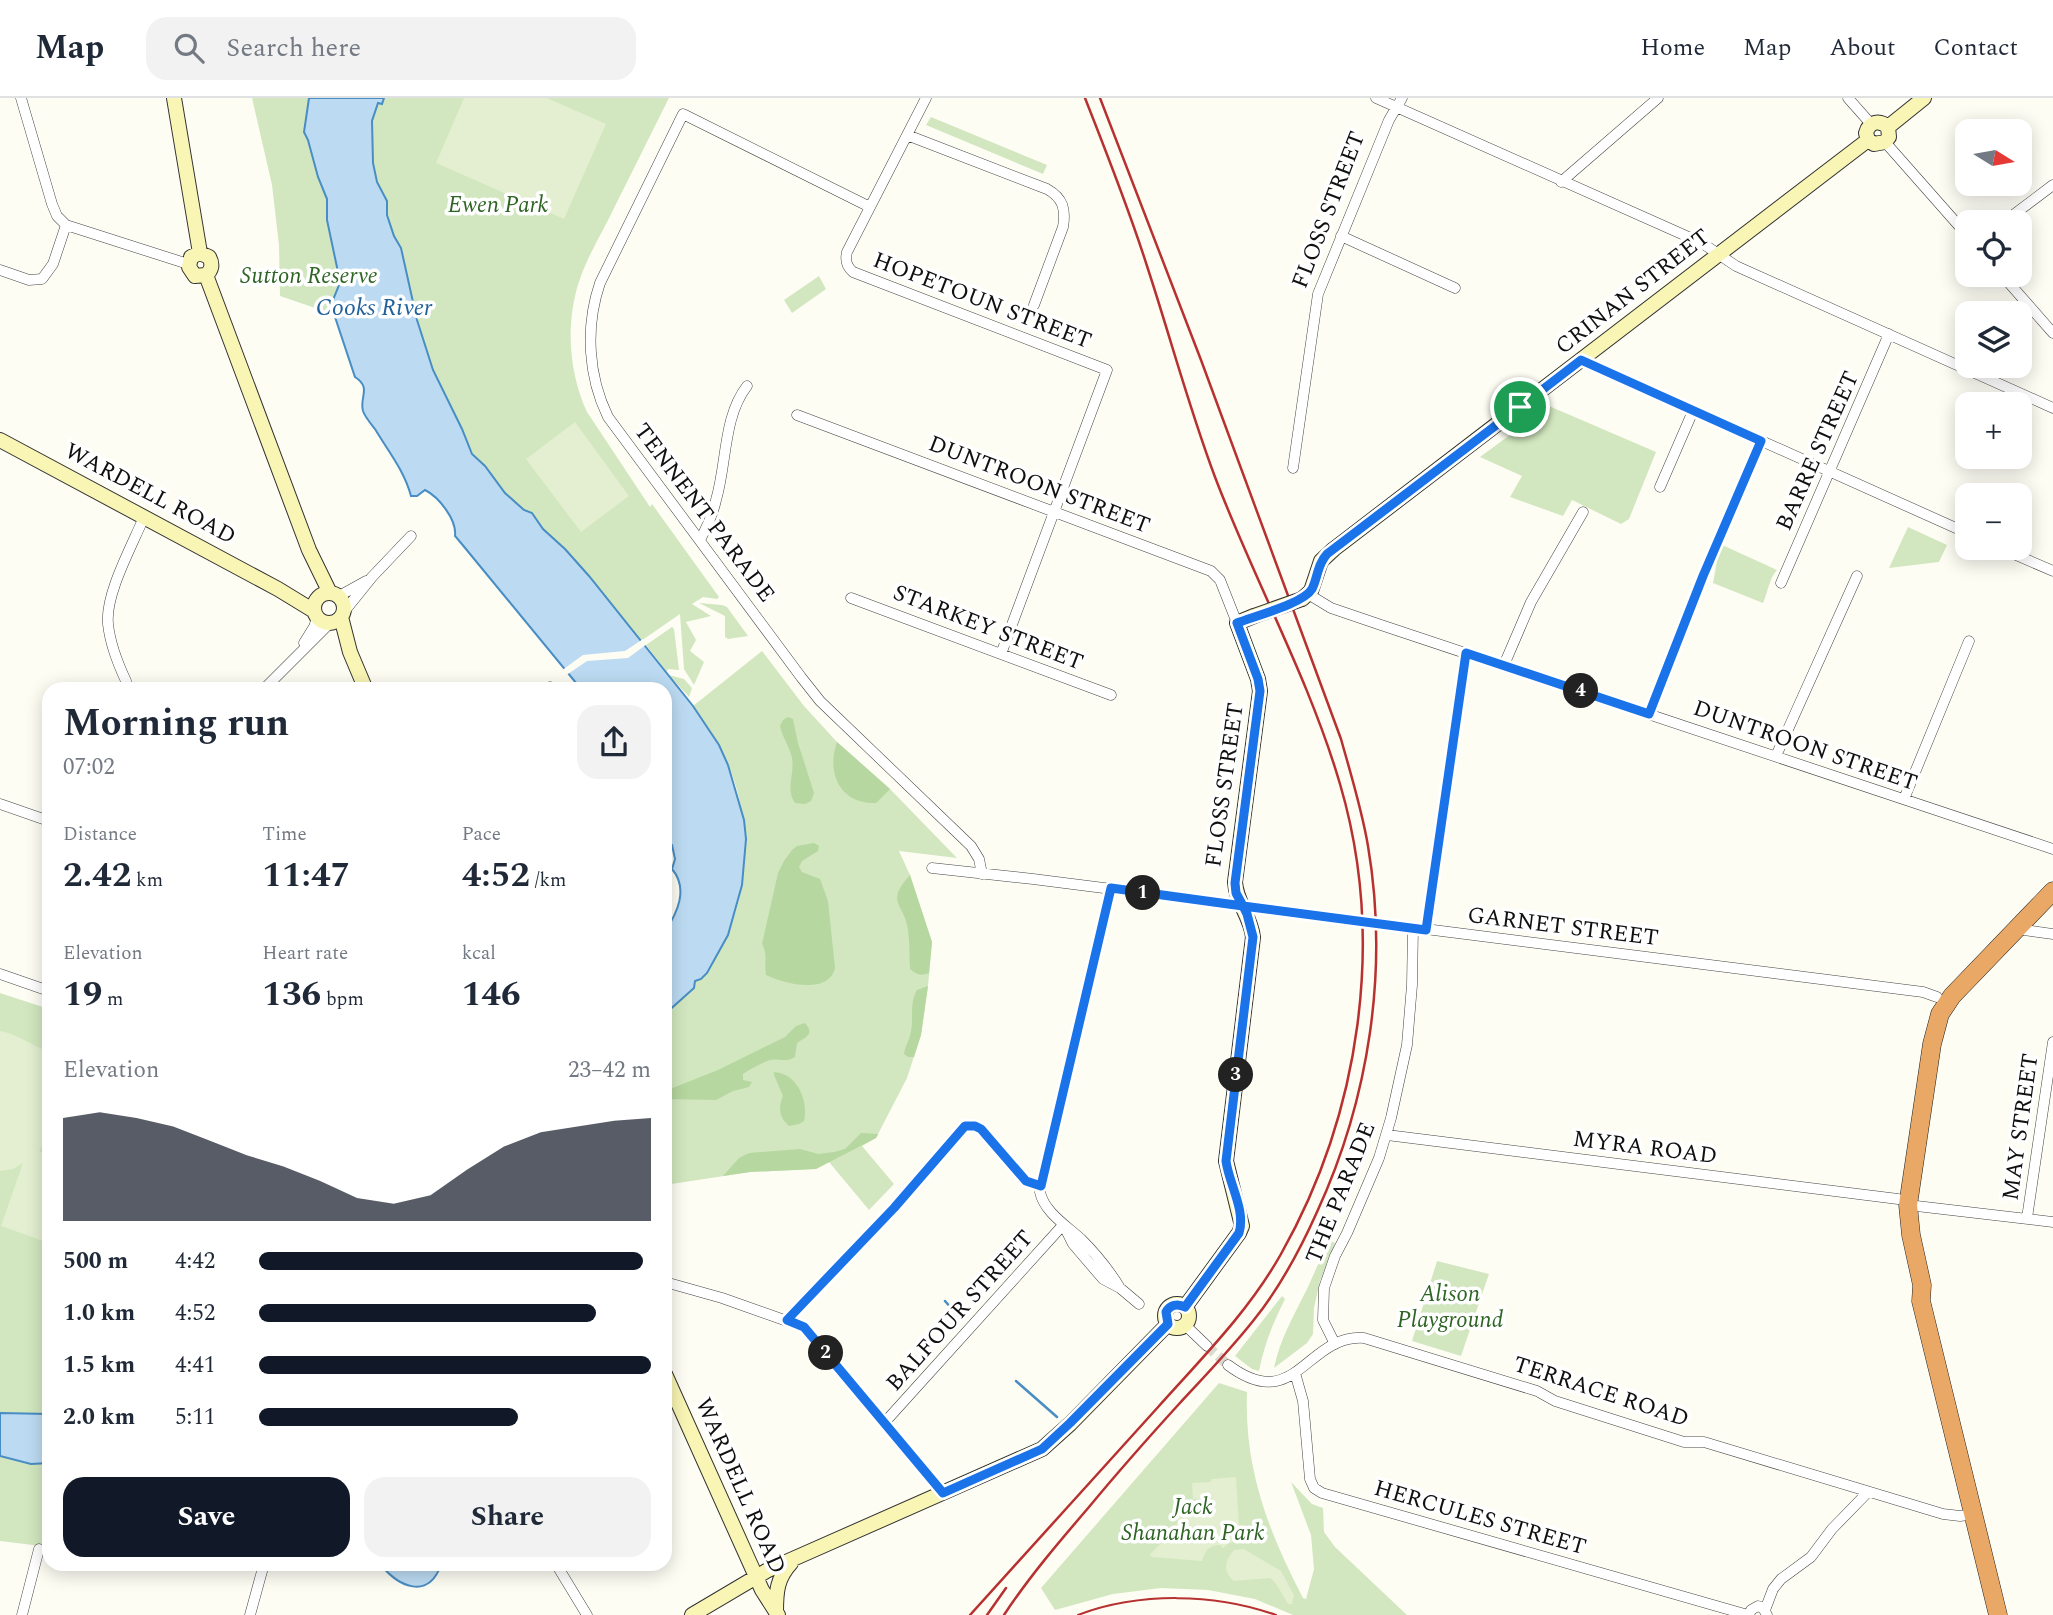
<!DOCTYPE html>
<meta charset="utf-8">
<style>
:root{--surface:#fff;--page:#f2f2f3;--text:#1f2937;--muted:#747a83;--line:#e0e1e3;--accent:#111827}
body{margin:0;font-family:Spectral,serif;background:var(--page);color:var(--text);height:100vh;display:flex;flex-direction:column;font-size:26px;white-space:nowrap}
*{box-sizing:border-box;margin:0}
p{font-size:23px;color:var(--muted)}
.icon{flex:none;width:38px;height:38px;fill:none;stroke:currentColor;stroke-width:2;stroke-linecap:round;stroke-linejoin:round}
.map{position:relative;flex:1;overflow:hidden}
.sheet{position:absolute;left:42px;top:584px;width:630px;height:889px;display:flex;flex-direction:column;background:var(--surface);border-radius:21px;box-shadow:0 4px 18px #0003}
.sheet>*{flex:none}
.needle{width:46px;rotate:101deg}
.buttons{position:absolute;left:1955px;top:21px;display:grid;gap:14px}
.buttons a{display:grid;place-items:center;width:77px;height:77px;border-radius:14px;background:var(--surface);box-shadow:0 4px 18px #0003;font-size:35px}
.pin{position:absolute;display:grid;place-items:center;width:60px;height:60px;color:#fff;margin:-30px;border:4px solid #fff;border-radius:50%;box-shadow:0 2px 7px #0007}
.km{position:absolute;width:35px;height:35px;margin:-18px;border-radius:50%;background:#222;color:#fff;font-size:19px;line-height:35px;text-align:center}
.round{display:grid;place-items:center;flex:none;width:74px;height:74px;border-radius:21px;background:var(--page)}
.headline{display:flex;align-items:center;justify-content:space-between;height:119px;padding:0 21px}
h1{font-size:38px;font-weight:700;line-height:52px}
.stats{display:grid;grid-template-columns:repeat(3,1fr);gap:10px;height:119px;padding:7px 21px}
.stats div{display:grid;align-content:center}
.stats b{font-size:35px;font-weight:700}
.stats small{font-size:19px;font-weight:400}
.stats p{font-size:19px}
.chart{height:196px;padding:14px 21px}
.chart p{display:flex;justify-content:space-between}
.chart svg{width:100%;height:126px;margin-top:7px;fill:var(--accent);opacity:.7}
.action{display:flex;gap:14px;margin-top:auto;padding:14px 21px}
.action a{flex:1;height:80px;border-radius:21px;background:var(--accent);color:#fff;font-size:28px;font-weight:700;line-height:80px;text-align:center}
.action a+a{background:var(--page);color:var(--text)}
ul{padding:0 21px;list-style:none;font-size:23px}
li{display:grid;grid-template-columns:112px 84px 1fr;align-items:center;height:52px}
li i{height:18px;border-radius:9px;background:var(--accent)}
header{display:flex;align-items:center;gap:42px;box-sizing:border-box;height:98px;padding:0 35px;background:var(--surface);border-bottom:2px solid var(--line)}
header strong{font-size:33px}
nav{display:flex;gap:38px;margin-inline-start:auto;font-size:24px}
.search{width:490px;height:63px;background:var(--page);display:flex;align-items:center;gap:18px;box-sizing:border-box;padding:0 24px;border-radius:21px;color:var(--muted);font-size:26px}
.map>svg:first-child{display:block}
</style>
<header>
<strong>Map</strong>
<div class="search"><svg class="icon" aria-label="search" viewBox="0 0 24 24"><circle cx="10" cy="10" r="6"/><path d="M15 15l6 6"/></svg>Search here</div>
<nav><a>Home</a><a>Map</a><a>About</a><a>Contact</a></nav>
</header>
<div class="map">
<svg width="2053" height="1517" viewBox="0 0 2053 1517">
<rect width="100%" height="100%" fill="#fefdf4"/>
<path fill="#d2e7bf" d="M252,0H309L304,34L308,42L318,79L327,101V122L338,174L339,187L333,202L335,219L324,213L280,198L279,147L272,87Z
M384,0H669C651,35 634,71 616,106C605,130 590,153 581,178C565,221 568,273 587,314L650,409L652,406L719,499L717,501L703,499L692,506L711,518L686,524L696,542L690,553L704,564L694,587L684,571L680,516L641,543L565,451L543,431L531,415L524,412L505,395L485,368L472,356L462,331L433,272L417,222L401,150L394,138L387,117V103L377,84L373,65L372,23L378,5H382Z
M931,19L1047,67L1043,76L926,27Z
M819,178L826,191L792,215L784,202Z
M1549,308L1656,354L1629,421L1621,426L1572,402L1563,418L1510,399L1522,378L1480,359Z
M1908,429L1947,447L1939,464L1889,470Z
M1720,446L1777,472C1769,481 1768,494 1763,505L1713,485Z
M699,505L722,507L727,509L748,538L728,541L725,539V518Z
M672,529L674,531L679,572L668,571L667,574L646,547Z
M762,553L804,608L837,644L890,691L957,760L899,753L910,777L932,844L928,888L921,937L907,980L876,1040L862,1048L894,1086L869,1112L829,1064L816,1071L750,1074L665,1087V916L694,890L695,883C706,868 721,851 728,834C754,776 749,704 720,648C712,634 702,621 693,608Z
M669,577L684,581L692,590L689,599Z
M0,895L49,911V1316L0,1315Z
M1329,1142L1335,1145L1320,1183L1314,1210L1313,1236L1307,1245L1274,1270C1280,1241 1293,1219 1306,1193C1314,1176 1321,1159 1329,1142Z
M1437,1163L1489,1176L1461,1258L1412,1243Z
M1282,1198L1285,1201C1273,1225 1264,1247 1259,1273L1252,1271L1235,1258Z
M1219,1285L1247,1294C1244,1370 1268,1433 1303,1500L1306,1501L1314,1471L1311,1437L1291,1384L1312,1406L1323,1410L1324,1434L1335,1449L1407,1517H1293L1255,1501L1208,1492L1161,1490L1113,1496L1055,1512L1041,1490Z
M0,1358L31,1366L49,1365V1449L0,1443Z"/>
<path fill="#b6d79f" d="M788,619L793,621L798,645L814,695L811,703L805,706L795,705C785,691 795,676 792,660C790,649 782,639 780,628L783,622Z
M837,644L890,691L876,705C840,706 826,675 837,644Z
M814,745L819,748L818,753L802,763L799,769L802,774L820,781L828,803L835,870C829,897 784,886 766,877C764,865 768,856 762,846L778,775L784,763L792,752L797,748Z
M910,777L932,844L929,875C921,878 917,877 910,871C909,858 910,845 908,832C905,805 884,806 910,777Z
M928,888L921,937L914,959H908L904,956C905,948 910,941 911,933C914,918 909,906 917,892Z
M805,925C815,936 806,939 797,945L795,959C784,965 780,960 771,962C766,962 747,973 743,976V982L752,984L749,989L733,993L716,1002L665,1001V993L718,972L785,939L796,928Z
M774,974C797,975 809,1003 804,1023L799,1026L789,1028C779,1019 778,1010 783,998L774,977Z
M861,1035L878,1036L876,1040L816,1071L750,1074L723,1078L739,1060L749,1055L800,1051L818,1056L834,1054L845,1051Z"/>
<path fill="#e3efd0" d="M464,0H547L606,26L564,121L436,65Z
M575,324L629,398L581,434L526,361Z
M0,933C18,936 32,948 49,954V1037L39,1053L49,1057V1145L1,1128L23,1065L13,1071L0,1073Z
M1236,1379L1240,1443L1229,1445L1223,1450L1220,1447C1209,1447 1205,1453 1202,1463L1152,1459L1150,1457L1152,1454L1176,1431L1179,1412L1186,1413L1213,1404L1212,1400L1193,1401L1192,1385L1211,1384V1381Z
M1244,1451L1281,1473L1294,1497L1292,1506H1288C1283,1499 1277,1484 1270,1480L1234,1483C1222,1474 1225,1462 1234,1452Z"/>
<path fill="#bcdbf2" stroke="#488dc4" stroke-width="2" d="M309,0H384L382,6L378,5L372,23L373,65L377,84L387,103V117L394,138L401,150L417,222L433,272L462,331L472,356L485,368L505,395L524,412L532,415L543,431L565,451L589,478L693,608L719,647L728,667L744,722L746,741L742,787L728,837L707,875L701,881L695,883L694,890L665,916V834C677,815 689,791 672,771L675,761L672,747L667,745V733L670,723L665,716V592L581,591L461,445L455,438C457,422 439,399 425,392L417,398H411C404,372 388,353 375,331C371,326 365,319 363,313C359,299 372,290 355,279L335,219L333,202L339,187L338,174L327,122V101L318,79L308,42L304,34Z
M0,1315L49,1316V1365L31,1366L0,1358Z
M381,1467H441C428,1502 399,1489 381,1467Z"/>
<path fill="#fefdf4" d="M643,541L647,546L628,560L587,563L565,578L561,573L583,557L625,553Z"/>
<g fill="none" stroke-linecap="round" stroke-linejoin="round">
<path stroke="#488dc4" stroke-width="2.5" d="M945,1203L959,1219
M1016,1283L1057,1319"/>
<path stroke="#dad9d2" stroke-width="10" stroke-dasharray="10 5" stroke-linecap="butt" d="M1207,1248L1228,1267"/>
<g stroke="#434343" stroke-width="11">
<path id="street" d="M21,0L52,106L57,118L66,127L188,166
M926,0L847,154C845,162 846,168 853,174L1107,272L1001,556
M1376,0L1702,145L1736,168L2053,310
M1848,0L1871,26
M907,37L1047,91C1063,100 1066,111 1063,129L1034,207
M1885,44L1967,137
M1561,84L1658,0
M870,109L683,16L600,185C585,229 588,278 608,319L801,579L820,603L971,748L979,761L982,776
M2004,124L2053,87
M1341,138L1455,190
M0,172L29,182L42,181L53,166L66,127
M2002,177L2053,235
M1581,262L1967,435
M797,317L1211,473L1220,482L1237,525
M1293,370L1318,196L1389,22L1402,0
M1660,389L1693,313
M700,442C707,429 713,416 716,402C727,365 723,319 747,288
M2000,450L2053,473
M1781,485L1889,236
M1308,496L1331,510L1381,527L2053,751
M339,498L366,483
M851,500L1111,597
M343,515L372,479L411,438
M304,545L314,529L317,520
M1504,567L1531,504L1583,414
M126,583C118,566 110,545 108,526C105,496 132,448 144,419
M263,592L330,525
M544,592L550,589
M1649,616L1703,478L1761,343
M1776,658L1857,478
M1904,701L1969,543
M0,706L49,723
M932,770L1033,781L1348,821
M1111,790L1040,1094C1044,1114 1067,1128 1081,1141C1096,1156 1109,1172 1120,1190
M1394,827L1923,894L1937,899
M2017,831L2053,836
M1426,832L1466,555
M0,876L49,893
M1387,1037L1898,1101
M1908,1107L2053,1124
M2027,1120L2053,944
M1065,1130L1073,1146L1103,1181L1120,1190L1139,1206
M665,1184L722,1200L804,1229L943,1395
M787,1222L894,1110L965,1028H975L980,1031L1026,1083L1041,1088
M1185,1227L1207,1248
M1335,1246L1323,1222L1324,1190L1335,1158L1347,1135L1379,1060L1391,1020L1407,947L1412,887L1413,830
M1228,1267C1296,1318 1306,1236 1364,1240L1537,1293L1555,1303L1684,1344H1704L1943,1416L1960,1418L1974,1416
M1295,1275L1303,1303L1310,1381L1314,1390L1322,1395L1748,1517
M885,1324L1063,1127
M556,1466L587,1517
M1765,1512L1773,1491L1781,1481L1811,1459L1832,1431L1868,1394
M22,1517L39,1451
M250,1517L264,1466
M1749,1517L1751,1512L1758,1508L1763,1510L1767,1517"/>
</g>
<g stroke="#323232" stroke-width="16">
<path id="secondary" d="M174,0L200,155
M1888,29L1924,0
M1868,42L1866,35C1869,24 1879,21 1888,29
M1868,42L1874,46L1885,44L1889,39L1888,29
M200,155L191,159L189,169L195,178L206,177
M200,155L209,159C213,166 212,172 206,177
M206,177L309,452L330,495
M0,342L278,491L314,513
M314 510a15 15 0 1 1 30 0a15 15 0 1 1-30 0Z
M1302,501L1311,493L1321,463L1334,451L1868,42
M341,519L350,554L366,592
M1165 1218a12 12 0 1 1 24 0a12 12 0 1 1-24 0Z
M1185,1209L1239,1135L1242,1128L1226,1063L1253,839C1251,819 1236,804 1235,784L1260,593L1258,581L1237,525L1254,518
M665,1276L762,1492L778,1517
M776,1514C776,1494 777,1480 791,1465
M692,1517L768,1472L1042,1351L1070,1326L1168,1226"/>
</g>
<g stroke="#212121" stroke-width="19">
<path id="highway" d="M1998,1517L1921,1203L1922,1187L1911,1137L1908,1107L1932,946L1940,916L1952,898L2053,793"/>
</g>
<use href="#street" stroke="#fff" stroke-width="10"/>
<use href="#secondary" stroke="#f9f5b4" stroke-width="14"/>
<use href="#highway" stroke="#eaa866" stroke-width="18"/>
<path stroke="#b73131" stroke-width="2" d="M1078,1517C1139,1494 1215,1495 1276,1517"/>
<path stroke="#b73131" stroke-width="2.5" d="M970,1517C1033,1447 1096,1378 1159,1308C1202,1260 1249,1213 1281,1156C1360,1016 1386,842 1340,686C1309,580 1254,482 1215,379C1189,310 1170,238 1147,168C1129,111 1107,56 1085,0
M987,1517L1006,1490
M1004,1517C1029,1479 1059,1444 1089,1409C1118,1374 1148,1340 1179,1306C1204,1279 1230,1252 1253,1223C1279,1191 1300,1152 1317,1114C1369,1001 1389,872 1368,748C1362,712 1351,677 1341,641L1201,262L1100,0"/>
<g stroke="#434343" stroke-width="11" stroke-linecap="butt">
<path id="street-bridge" d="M1348,821L1394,827"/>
</g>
<g stroke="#323232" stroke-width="16" stroke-linecap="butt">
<path id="secondary-bridge" d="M1254,518L1302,501"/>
</g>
<use href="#street-bridge" stroke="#fff" stroke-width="10"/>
<use href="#secondary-bridge" stroke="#f9f5b4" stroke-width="14"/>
</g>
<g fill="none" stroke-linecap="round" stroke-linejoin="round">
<g stroke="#fff" stroke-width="14">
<path id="route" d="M1520,309L1327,456C1317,467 1318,479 1312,491C1303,506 1254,518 1237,525L1258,581L1260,593L1235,785L1236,795L1243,808L1111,790L1041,1088L1026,1083L981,1031L975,1028H965L894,1110L787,1222L804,1229L943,1395L1042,1351L1070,1325L1168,1226L1166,1214C1170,1207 1177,1205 1185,1209L1239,1135C1246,1112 1229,1086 1226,1063L1253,839L1247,816L1243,808L1426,832L1466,555L1649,616L1703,478L1761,343L1581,262L1520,309"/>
</g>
<use href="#route" stroke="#1a73e8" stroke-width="9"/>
</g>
<g text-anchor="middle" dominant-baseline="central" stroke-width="7" stroke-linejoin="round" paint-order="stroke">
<g font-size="23" font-style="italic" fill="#2e6424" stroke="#fff">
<text x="498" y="107">Ewen Park</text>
<text x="309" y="178">Sutton Reserve</text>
<text x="1450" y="1196">Alison<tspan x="1450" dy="26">Playground</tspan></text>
<text x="1193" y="1409">Jack<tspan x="1193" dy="26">Shanahan Park</tspan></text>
</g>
<g font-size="23" fill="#101010" stroke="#fff">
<text transform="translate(1329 112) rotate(-69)">FLOSS STREET</text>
<text transform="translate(1633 194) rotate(-38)">CRINAN STREET</text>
<text transform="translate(982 203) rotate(21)">HOPETOUN STREET</text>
<text transform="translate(1818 353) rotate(-66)">BARRE STREET</text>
<text transform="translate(1039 387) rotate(21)">DUNTROON STREET</text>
<text transform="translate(150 396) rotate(28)">WARDELL ROAD</text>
<text transform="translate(704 415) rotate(53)">TENNENT PARADE</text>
<text transform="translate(988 530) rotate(21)">STARKEY STREET</text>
<text transform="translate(1805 648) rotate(19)">DUNTROON STREET</text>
<text transform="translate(1225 687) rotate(-82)">FLOSS STREET</text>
<text transform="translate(1563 829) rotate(7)">GARNET STREET</text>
<text transform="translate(2021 1029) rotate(-82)">MAY STREET</text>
<text transform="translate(1645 1050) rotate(7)">MYRA ROAD</text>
<text transform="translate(1341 1095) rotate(-68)">THE PARADE</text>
<text transform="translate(960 1213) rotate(-48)">BALFOUR STREET</text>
<text transform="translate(1601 1294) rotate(18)">TERRACE ROAD</text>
<text transform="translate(740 1388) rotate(66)">WARDELL ROAD</text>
<text transform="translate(1480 1420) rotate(16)">HERCULES STREET</text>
</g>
<g font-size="24" font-style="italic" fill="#21609a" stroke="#fff">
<text x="374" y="210">Cooks River</text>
</g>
</g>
</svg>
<div class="buttons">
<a><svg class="needle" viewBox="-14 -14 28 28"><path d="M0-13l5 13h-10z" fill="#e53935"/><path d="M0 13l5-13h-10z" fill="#747a83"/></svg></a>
<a><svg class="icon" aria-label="locate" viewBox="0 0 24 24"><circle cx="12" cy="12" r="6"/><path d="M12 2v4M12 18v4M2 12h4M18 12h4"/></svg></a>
<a><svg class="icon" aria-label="layers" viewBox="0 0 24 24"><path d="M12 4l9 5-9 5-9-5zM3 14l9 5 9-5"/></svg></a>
<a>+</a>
<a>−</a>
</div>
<div class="pin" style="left:1520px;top:309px;background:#1e9e55"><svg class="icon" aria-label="arrive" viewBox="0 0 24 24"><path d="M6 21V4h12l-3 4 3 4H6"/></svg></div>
<b class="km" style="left:1143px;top:795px">1</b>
<b class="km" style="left:826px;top:1255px">2</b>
<b class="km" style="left:1236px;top:977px">3</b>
<b class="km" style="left:1581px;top:593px">4</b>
<section class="sheet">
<div class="headline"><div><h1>Morning run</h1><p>07:02</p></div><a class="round"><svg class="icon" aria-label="share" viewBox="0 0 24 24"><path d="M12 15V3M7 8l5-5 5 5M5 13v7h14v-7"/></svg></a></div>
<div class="stats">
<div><p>Distance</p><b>2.42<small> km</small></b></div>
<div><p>Time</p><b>11:47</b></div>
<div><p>Pace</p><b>4:52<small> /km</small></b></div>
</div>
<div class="stats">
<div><p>Elevation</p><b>19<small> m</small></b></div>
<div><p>Heart rate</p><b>136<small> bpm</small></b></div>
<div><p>kcal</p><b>146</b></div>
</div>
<div class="chart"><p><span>Elevation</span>23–42 m</p>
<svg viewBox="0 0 160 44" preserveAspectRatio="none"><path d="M0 44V8L10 6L20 8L30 11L40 16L50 21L60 25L70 30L80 36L90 38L100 35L110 26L120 18L130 13L140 11L150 9L160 8V44z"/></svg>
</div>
<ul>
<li><b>500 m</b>4:42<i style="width:98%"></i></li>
<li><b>1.0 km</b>4:52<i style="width:86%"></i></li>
<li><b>1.5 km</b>4:41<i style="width:100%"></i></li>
<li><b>2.0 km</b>5:11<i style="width:66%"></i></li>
</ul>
<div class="action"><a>Save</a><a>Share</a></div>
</section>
</div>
